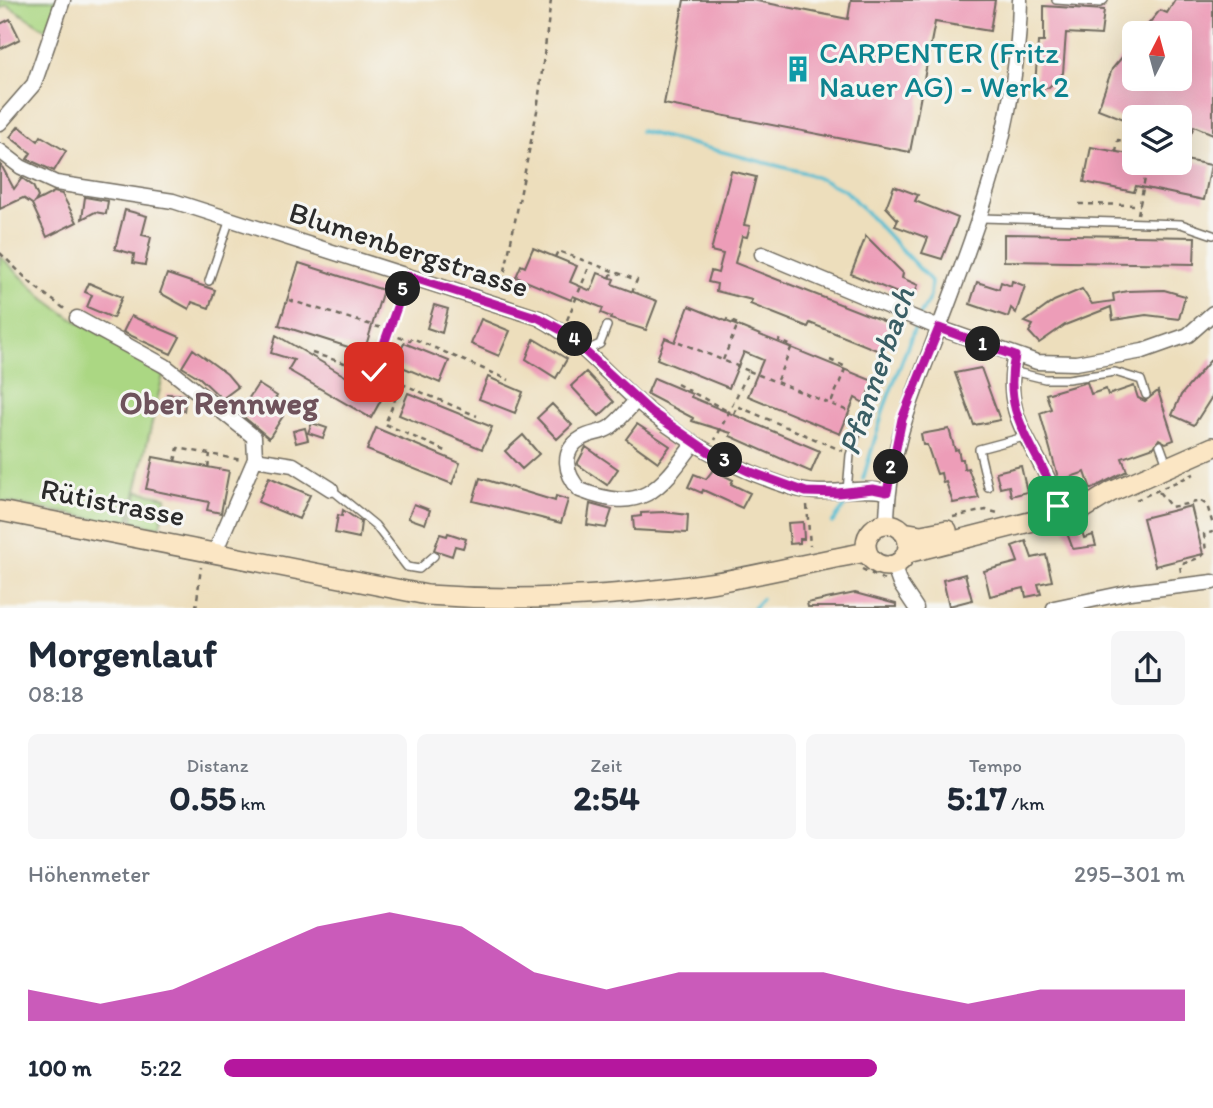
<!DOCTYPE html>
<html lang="de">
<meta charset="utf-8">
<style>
:root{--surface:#fff;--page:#f6f6f7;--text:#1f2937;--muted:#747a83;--accent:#b5179e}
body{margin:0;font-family:Itim,sans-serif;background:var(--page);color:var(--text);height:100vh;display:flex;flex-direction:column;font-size:26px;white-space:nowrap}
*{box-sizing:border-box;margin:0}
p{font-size:23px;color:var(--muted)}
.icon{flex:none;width:38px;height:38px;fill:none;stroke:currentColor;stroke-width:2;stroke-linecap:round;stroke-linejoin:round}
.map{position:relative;height:608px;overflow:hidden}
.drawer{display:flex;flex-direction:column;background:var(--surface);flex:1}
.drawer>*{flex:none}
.needle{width:46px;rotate:6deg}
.controls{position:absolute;left:1122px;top:21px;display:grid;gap:14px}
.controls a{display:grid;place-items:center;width:70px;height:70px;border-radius:10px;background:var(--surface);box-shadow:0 7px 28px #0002;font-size:35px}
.pin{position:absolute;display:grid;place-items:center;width:60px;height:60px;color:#fff;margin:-30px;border-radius:14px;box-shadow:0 4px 10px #0006}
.km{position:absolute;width:35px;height:35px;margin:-18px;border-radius:50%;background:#222;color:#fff;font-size:19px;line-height:35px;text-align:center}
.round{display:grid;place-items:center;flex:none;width:74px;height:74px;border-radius:10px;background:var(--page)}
.head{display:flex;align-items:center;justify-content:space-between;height:119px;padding:0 28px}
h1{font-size:38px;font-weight:700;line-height:52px}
.stats{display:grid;grid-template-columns:repeat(3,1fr);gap:10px;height:119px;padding:7px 28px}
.stats div{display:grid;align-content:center;border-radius:10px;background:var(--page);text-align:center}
.stats b{font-size:35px;font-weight:700}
.stats small{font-size:19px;font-weight:400}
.stats p{font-size:19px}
.chart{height:196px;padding:14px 28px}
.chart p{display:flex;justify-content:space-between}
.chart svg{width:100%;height:126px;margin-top:7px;fill:var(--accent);opacity:.7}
ul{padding:0 28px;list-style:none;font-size:23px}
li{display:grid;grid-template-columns:112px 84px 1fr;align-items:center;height:52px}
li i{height:18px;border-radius:9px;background:var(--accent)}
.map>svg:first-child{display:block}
</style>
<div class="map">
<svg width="1213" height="608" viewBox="0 0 1213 608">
<rect width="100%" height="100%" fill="#f6f6f2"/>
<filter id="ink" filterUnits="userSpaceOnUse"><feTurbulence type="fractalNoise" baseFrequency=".0143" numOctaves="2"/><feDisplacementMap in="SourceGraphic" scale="14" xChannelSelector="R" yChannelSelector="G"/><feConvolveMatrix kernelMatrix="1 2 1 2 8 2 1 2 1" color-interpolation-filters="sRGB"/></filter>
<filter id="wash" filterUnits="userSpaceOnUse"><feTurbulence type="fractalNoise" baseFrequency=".00686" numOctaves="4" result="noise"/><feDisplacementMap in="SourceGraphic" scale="28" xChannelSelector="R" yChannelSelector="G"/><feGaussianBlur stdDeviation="1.57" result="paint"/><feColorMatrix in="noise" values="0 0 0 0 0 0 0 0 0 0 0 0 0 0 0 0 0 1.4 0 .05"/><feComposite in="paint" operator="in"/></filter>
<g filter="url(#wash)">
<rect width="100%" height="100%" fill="#eddebc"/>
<path fill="#abd783" stroke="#6b8157" stroke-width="2" d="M0,0H63L53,34L7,5L0,9Z
M0,256L45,299L71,318L165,367L128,525L0,501Z
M138,491L166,497L160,527L132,522Z"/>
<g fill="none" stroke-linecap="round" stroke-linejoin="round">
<path stroke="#55bdd2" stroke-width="3.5" d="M640,131L806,173L845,190L931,281L930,297L920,315
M863,479L885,405L917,322
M832,523L850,499
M753,608L762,599"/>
</g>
<g id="blocks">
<path fill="#ed9db8" d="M684,0H752L848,19L851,0H995L990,31L935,22L910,152L664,104Z
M1175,0H1213V134L1194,126L1189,138L1180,134V117L1149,111L1146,117H1134V123L1098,109L1112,69L1134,43V79H1180V33H1141L1160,10L1167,13Z
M1044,6L1104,10L1101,35L1066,33L1063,73L1048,88L1035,87L1038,42H1044Z
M10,19L20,39L0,49V24Z
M19,126L38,141L41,136L66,151L54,171L27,159L31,153L10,137Z
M1091,147L1134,155V163H1180V159L1211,165L1204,200L1136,186L1134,192L1084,182Z
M0,163L14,189L22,178L33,186L38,197L35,202L54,192L62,194L77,222L47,237L32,204L23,198L0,209Z
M731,171L756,177L744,225L750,226L747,237L742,236L735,263L896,326L884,353L810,323L808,327L750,304L752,300L716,291L717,284L708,282L711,271L718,273L723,254L711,251Z
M894,186L918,195L915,201L958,218L942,259L922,253L928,238L895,226L898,220L886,207Z
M85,197L108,201L106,214L95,212L82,219Z
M125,210L147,216L142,235L151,237L145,265L133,263L134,254L115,249Z
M1004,234L1195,237L1194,264L1004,261Z
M866,236L903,273L902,278L918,285L912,299L851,274Z
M533,248L577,266L570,282L591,291L598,273L614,279L612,284L657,301L646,330L610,319L611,317L601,313L603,308L573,296L571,300L516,277L521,265L525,267Z
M299,263L383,290L364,352L279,325Z
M167,274L215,290L209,308L192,302L189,309L160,293Z
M1012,281L1025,286L1016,313L1011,308L1008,317L970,304L977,282L999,289L1001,282L1011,286Z
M89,283L122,297L113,318L87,307L92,295L85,292Z
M1082,289L1092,304L1114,301L1113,294L1127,291L1164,290L1185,296L1179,319L1146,315L1113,320L1111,307L1065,325L1039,343L1029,332L1033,325L1025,322L1054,301Z
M434,305L448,309L442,333L427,328Z
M689,306L873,381L864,403L855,398L840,434L748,396L763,360L744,352L729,388L657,359L665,338L675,342Z
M131,316L180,337L171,354L123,332Z
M481,319L510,331L499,356L471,344Z
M276,335L382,398L371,418L288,370L294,360L271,353Z
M534,339L567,359L556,378L526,359Z
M404,343L449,361L440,383L395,364Z
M193,349L227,374L238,387L222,399L200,378L182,367Z
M1213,357V395L1194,425L1172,415L1181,395Z
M981,368L1000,420L974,425L955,373Z
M586,372L614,402L599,416L571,386Z
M488,377L523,392L515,413L479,399Z
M654,378L692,394L691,397L820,451L811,472L730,436L731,433L692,421L693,418L647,394Z
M1087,382L1091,394L1106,389L1108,395L1134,386L1138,398L1145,401L1158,391L1174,440L1166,443L1159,439L1154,447L1122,458L1127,471L1091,489L1085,472L1059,481L1040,413L1051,409L1046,394Z
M258,384L277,396L270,407L283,416L269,438L239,413Z
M408,393L492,427L482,449L399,415Z
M167,394L186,395L184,411L166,410Z
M552,404L572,425L557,439L537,418Z
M312,423L327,428L323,438L308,433Z
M637,424L670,446L658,462L626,439Z
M305,428L308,440L296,443L293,431Z
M376,428L460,463L452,484L367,450Z
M949,429L955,450L958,449L960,459H963L964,469L968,468L979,498L953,503L946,482L943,483L941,473L937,474L927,445H923L921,434Z
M523,435L539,454L522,469L505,451Z
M586,447L618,469L607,485L577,464Z
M153,457L229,471L221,513L207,510L209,502L146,489Z
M1021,466L1027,492L1011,496L1009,486L1000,488L996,472Z
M713,470L733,480L731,484L750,493L742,508L703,490L702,493L688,487L694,474L706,479Z
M269,477L310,495L299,519L258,502Z
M480,478L555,501L556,496L568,500L561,523L473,501Z
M414,504L430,510L425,524L408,518Z
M590,504L612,510L606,528L587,525Z
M1191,506L1203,554L1155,566L1143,518Z
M343,510L361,522L359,538L335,533L338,515L342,516Z
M664,512L688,515L687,533L634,530L633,517L641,516V513Z
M803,522L804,539H800V543L790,544L788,523Z
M1080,524L1084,538L1093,535L1096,546L1073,549L1065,528Z
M448,533L466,539L463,548L455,546L452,556L434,550L440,534L447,536Z
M1026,541L1032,558L1046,555L1052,581L1038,584L1041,594L1026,597L1024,588L990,596L984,571L1018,562L1012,546Z
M965,574L972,600L949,606L943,580Z
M855,593L896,604V607H808L807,603Z"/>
</g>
</g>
<g filter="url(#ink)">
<use href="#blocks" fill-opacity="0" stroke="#6f6a5e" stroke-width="2"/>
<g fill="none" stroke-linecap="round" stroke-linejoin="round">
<g stroke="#6f6a5e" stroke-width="10">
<path id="lane" d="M1056,0L1100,3L1104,0
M981,218L1181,224L1213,235
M209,281L230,219
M587,350L600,344L607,326
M1012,371L1045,379H1068L1115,372L1141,380L1146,395
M1160,445L1167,464
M988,487L979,449L1024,437
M331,489L375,525L407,567L419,569L434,556
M847,491L850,455L863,416"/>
</g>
<g stroke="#6f6a5e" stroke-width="17">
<path id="street" d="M0,123L34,84L63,0
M0,151L21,167L56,183L173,201L539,318C579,339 603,370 636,400C681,440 736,470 793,488C825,498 855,485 887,492
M762,254L939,328L1037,362L1076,363L1143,351L1188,335L1213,313
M77,318L165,366L254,437L255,459L215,552
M1015,356C1000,424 1042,448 1058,506
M637,400C628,409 619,421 609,428C601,433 591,433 582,438C560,451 565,474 580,490C643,515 660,489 694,443
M255,459L293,465L331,489
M887,525C887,450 916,389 942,320C983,211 1018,118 1020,0
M893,565L900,584L916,608
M1054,608L1130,592L1213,582"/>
</g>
<g stroke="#6f6a5e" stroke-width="22">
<path id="secondary" d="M0,511L427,595C523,602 615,597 710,583C762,575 815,561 867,552
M866 545a21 21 0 1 1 42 0a21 21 0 1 1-42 0Z
M903,532L921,535L947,530
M907,553L1085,508L1111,492L1213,447"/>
</g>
<path stroke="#6f6a5e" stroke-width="2.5" stroke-dasharray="5 5" stroke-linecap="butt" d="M1116,152L1118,140L1134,143
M1180,152L1185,153L1184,159
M1079,204L1140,205
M1138,214L1148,163
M0,253L34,286L66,310
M555,257L558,251L637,280L632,292
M610,278L613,270
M501,291L537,111L551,0
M289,300L388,330
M567,320L590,265
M389,334L410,341L412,338L509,380
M679,342L749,371L715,440
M312,353L374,372L403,289
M723,360L738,324L726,319
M830,360L846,367L831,403
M749,371L848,411
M374,372L477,416
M777,380L792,346L778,340
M677,384L729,412
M396,397L385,424L448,452
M734,414L737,406L843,451
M175,461L178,448L241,460
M208,468L210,454
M1159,492L1171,507L1201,501L1207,505L1213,525
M1136,500L1194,474
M807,505L810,546
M953,517L986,510L998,513
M862,569L884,580
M1181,572L1180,565L1201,557L1206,552L1204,534L1213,532
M196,608L201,567"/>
<use href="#lane" stroke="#fff" stroke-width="7"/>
<use href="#street" stroke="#fff" stroke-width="14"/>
<use href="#secondary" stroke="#fbe6c4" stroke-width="19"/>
</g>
</g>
<g fill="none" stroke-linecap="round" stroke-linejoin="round" filter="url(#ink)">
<g stroke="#fff" stroke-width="14">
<path id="route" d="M374,372L408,276L539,318L563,331L651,412L709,452L748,471L806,492L838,493L873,489L887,492L902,419L939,328L1015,356C1000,420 1042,450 1058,506"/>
</g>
<use href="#route" stroke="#b5179e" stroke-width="9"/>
</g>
<defs>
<g id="building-bare" transform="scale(2.1)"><path d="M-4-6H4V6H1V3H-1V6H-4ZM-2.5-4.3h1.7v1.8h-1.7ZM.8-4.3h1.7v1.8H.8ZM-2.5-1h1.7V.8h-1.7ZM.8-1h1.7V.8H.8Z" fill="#0f9aa8" stroke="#f6f6f2" stroke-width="2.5" paint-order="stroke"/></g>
</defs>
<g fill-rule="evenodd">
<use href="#building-bare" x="798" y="69"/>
</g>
<g text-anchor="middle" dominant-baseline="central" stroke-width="6" stroke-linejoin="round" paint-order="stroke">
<g font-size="30" fill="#0d838f" stroke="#f6f6f2" text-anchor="start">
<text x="819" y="52">CARPENTER (Fritz<tspan x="819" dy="34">Nauer AG) - Werk 2</tspan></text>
</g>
<g font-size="30" fill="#2b2b2b" stroke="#f6f6f2">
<text transform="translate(409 249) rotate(18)">Blumenbergstrasse</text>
<text transform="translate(113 502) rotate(11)">Rütistrasse</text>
</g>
<g font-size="32" font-style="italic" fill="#3a5e65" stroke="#f6f6f2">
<text transform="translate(876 371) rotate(-71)">Pfannerbach</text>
</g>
<g font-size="32" font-weight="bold" fill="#6f535c" stroke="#f6f6f2">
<text x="219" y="403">Ober Rennweg</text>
</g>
</g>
</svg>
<div class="controls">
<a><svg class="needle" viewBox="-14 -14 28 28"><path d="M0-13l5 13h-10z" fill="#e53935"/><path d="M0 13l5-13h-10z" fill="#747a83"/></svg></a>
<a><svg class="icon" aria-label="layers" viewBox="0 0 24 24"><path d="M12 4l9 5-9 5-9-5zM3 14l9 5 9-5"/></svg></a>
</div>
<div class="pin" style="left:1058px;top:506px;background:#1e9e55"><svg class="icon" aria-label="arrive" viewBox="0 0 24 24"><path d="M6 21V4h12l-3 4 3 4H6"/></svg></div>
<div class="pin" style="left:374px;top:372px;background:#d93025"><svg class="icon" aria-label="check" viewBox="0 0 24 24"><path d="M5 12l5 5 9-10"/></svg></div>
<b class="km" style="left:983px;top:344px">1</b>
<b class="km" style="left:891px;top:467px">2</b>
<b class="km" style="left:725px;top:460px">3</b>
<b class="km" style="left:575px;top:339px">4</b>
<b class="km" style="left:403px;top:289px">5</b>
</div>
<section class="drawer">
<div class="head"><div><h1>Morgenlauf</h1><p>08:18</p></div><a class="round"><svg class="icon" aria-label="share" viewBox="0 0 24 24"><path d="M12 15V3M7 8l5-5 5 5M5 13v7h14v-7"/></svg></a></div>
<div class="stats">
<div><p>Distanz</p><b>0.55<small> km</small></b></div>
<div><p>Zeit</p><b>2:54</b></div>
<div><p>Tempo</p><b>5:17<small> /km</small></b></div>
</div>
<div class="chart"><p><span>Höhenmeter</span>295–301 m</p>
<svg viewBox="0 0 160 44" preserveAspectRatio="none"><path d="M0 44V33L10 38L20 33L30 22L40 11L50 6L60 11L70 27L80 33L90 27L100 27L110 27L120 33L130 38L140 33L150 33L160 33V44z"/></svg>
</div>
<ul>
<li><b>100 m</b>5:22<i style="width:68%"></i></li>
</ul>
</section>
